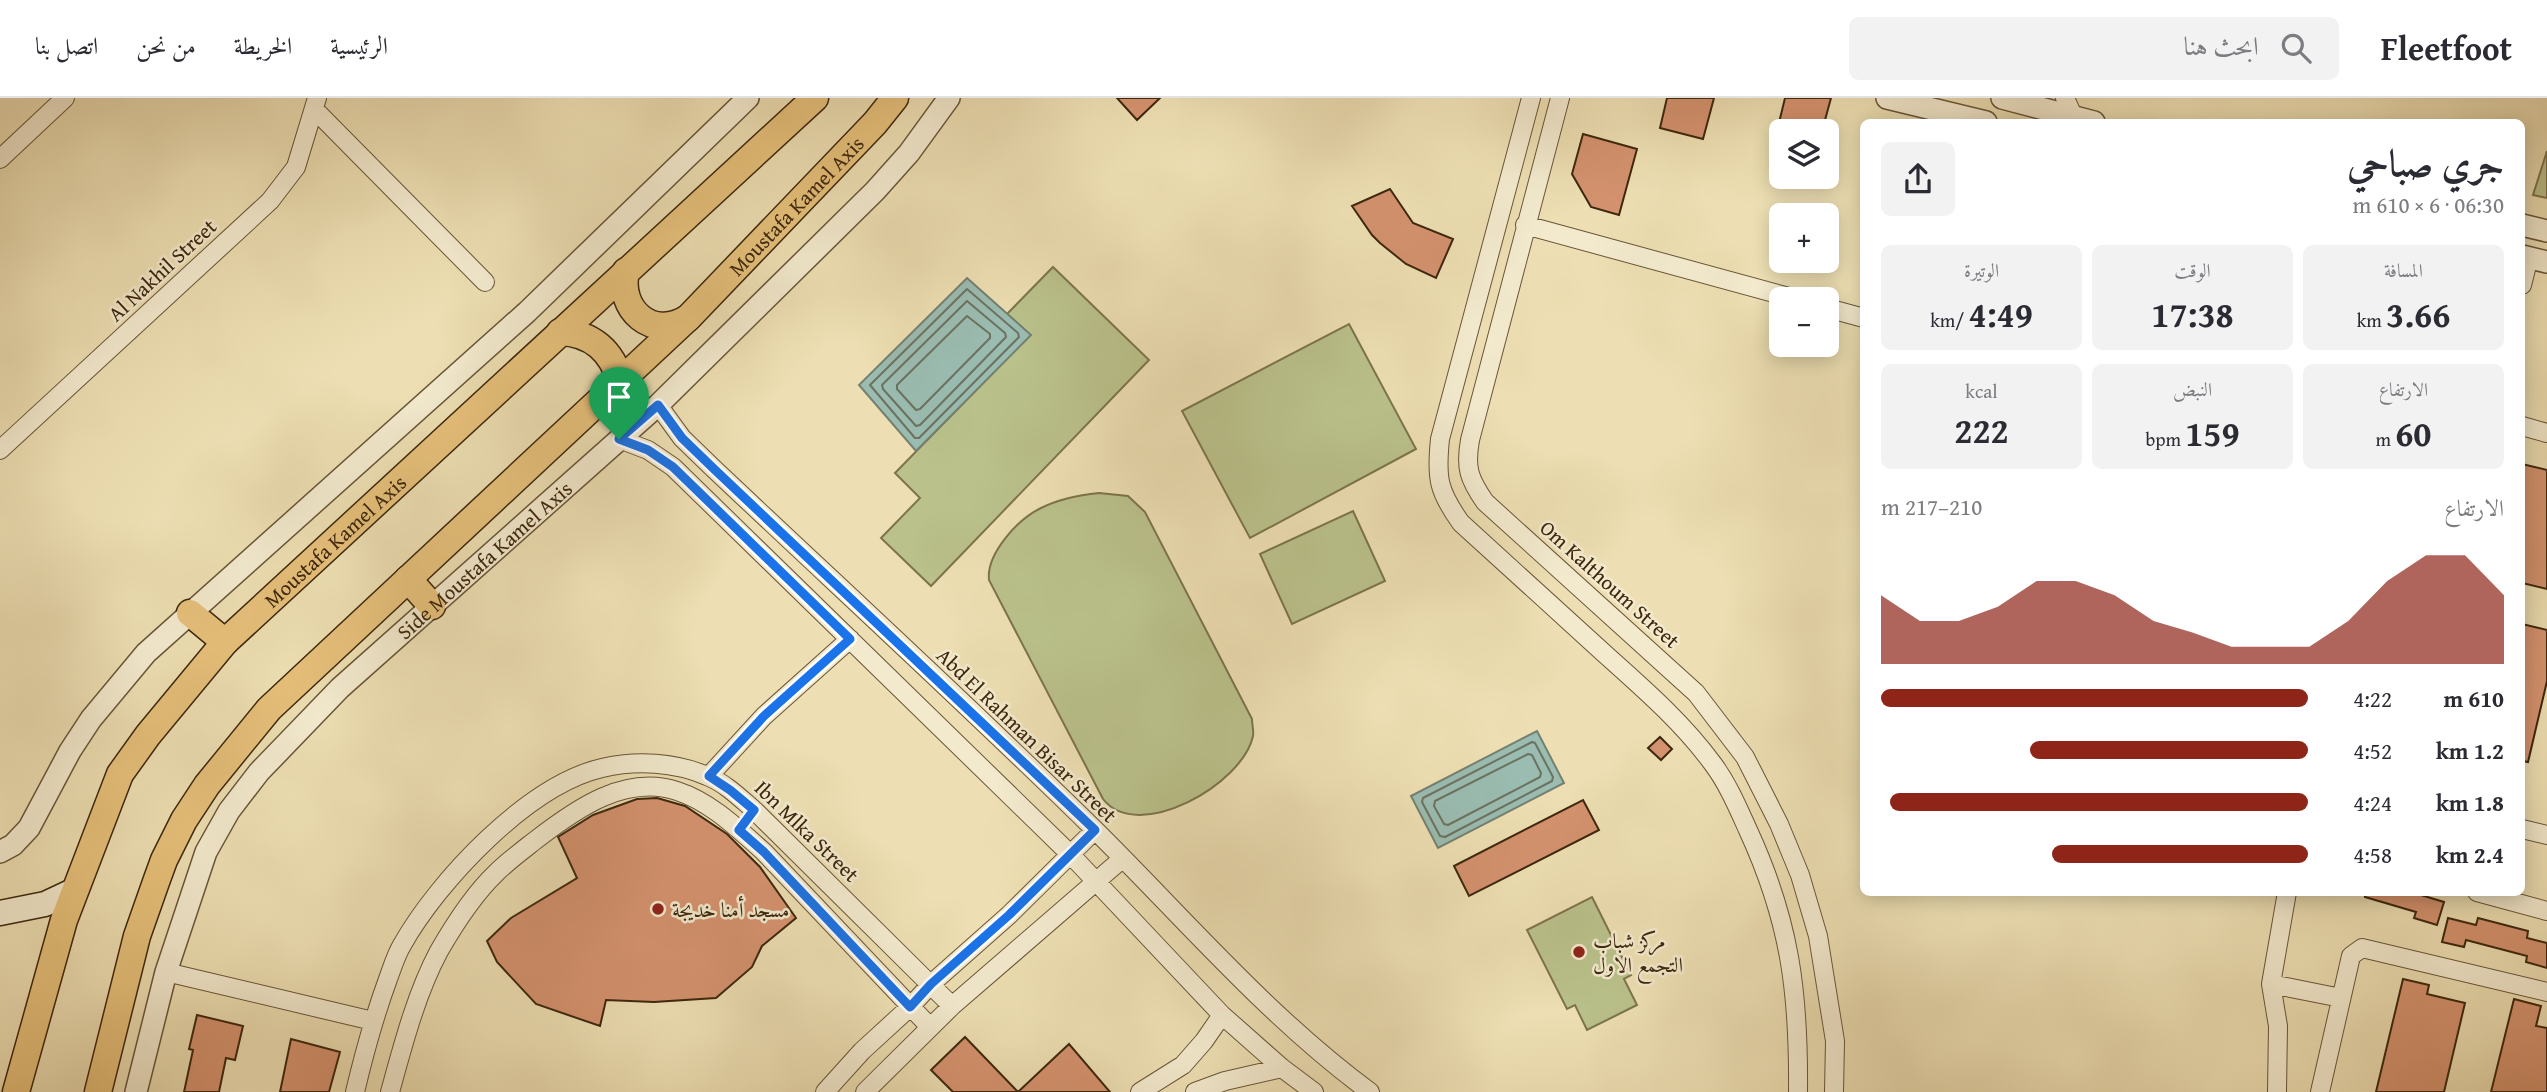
<!DOCTYPE html>
<html lang="ar">
<meta charset="utf-8">
<style>
:root{--surface:#fff;--page:#f2f2f3;--text:#2b2b33;--muted:#7c7c81;--line:#e1e1e2;--accent:#8f2418}
body{margin:0;font-family:"Gentium Book Plus",Amiri,serif;background:var(--page);color:var(--text);direction:rtl;height:100vh;display:flex;flex-direction:column;font-size:26px;white-space:nowrap}
*{box-sizing:border-box;margin:0}
p{font-size:23px;color:var(--muted)}
.icon{flex:none;width:38px;height:38px;fill:none;stroke:currentColor;stroke-width:2;stroke-linecap:round;stroke-linejoin:round}
.map{position:relative;flex:1;overflow:hidden;direction:ltr}
.side{position:absolute;left:1860px;top:21px;width:665px;height:777px;display:flex;flex-direction:column;background:var(--surface);border-radius:10px;box-shadow:0 4px 18px #0003;direction:rtl}
.side>*{flex:none}
.tools{position:absolute;left:1769px;top:21px;display:grid;gap:14px}
.tools a{display:grid;place-items:center;width:70px;height:70px;border-radius:10px;background:var(--surface);box-shadow:0 4px 18px #0003;font-size:35px}
.pin{position:absolute;display:grid;place-items:center;width:60px;height:60px;color:#fff;margin:-72px -30px;border-radius:50% 50% 50% 0;rotate:-45deg;box-shadow:0 0 7px #0007}
.pin .icon{rotate:45deg}
.round{display:grid;place-items:center;flex:none;width:74px;height:74px;border-radius:10px;background:var(--page)}
.headline{display:flex;align-items:center;justify-content:space-between;height:119px;padding:0 21px}
h1{font-size:38px;font-weight:800;line-height:52px}
.metrics{display:grid;grid-template-columns:repeat(3,1fr);gap:10px;height:119px;padding:7px 21px}
.metrics div{display:grid;align-content:center;border-radius:10px;background:var(--page);text-align:center}
.metrics b{font-size:35px;font-weight:800}
.metrics small{font-size:19px;font-weight:400}
.metrics p{font-size:19px}
.chart{height:196px;padding:14px 21px}
.chart p{display:flex;justify-content:space-between}
.chart svg{width:100%;height:126px;margin-top:7px;fill:var(--accent);opacity:.7}
ul{padding:0 21px;list-style:none;font-size:23px}
li{display:grid;grid-template-columns:112px 84px 1fr;align-items:center;height:52px}
li i{height:18px;border-radius:9px;background:var(--accent)}
header{display:flex;align-items:center;gap:42px;box-sizing:border-box;height:98px;padding:0 35px;background:var(--surface);border-bottom:2px solid var(--line)}
header strong{font-size:33px}
nav{display:flex;gap:38px;margin-inline-start:auto;font-size:24px}
.search{width:490px;height:63px;background:var(--page);display:flex;align-items:center;gap:18px;box-sizing:border-box;padding:0 24px;border-radius:10px;color:var(--muted);font-size:26px}
.map>svg:first-child{display:block}
</style>
<header>
<strong>Fleetfoot</strong>
<div class="search"><svg class="icon" aria-label="search" viewBox="0 0 24 24"><circle cx="10" cy="10" r="6"/><path d="M15 15l6 6"/></svg>ابحث هنا</div>
<nav><a>الرئيسية</a><a>الخريطة</a><a>من نحن</a><a>اتصل بنا</a></nav>
</header>
<div class="map">
<svg width="2547" height="994" viewBox="0 0 2547 994">
<rect width="100%" height="100%" fill="#eddfb3"/>
<filter id="stains"><feTurbulence type="fractalNoise" baseFrequency=".00286" numOctaves="4"/><feColorMatrix values="0 0 0 0 .2 0 0 0 0 .09 0 0 0 0 .02 0 0 0 .5 -.17"/></filter>
<radialGradient id="worn" r=".72"><stop offset=".6" stop-color="#630" stop-opacity="0"/><stop offset="1" stop-color="#630" stop-opacity=".3"/></radialGradient>
<path fill="#bac18b" stroke="#7c744c" stroke-width="2" d="M2547,53V100L2533,97Z
M1053,169L1149,262L931,488L881,440L920,400L895,375L1030,237L1007,216Z
M1349,226L1416,351L1250,440L1182,313Z
M1099,395L1128,398L1145,414L1252,621C1252,627 1254,633 1253,638C1243,686 1138,746 1103,701L989,482C986,456 1018,421 1041,410C1059,401 1079,397 1099,395Z
M1353,413L1385,483L1292,526L1260,456Z
M1592,799L1631,877L1624,881L1637,907L1587,932L1575,907L1567,911L1527,832Z"/>
<path fill="#9abcb1" stroke="#758070" stroke-width="2" d="M967,180L1031,237L916,353L859,287Z
M1537,633L1564,685L1438,750L1411,698Z"/>
<g fill="none" stroke-linecap="round" stroke-linejoin="round">
<path stroke="#6c7260" stroke-width="2" d="M967,191L1018,235L1019,239L919,340H915L870,287Z
M967,203L1005,235L1006,239L920,327L916,328L883,291L882,287Z
M967,218L990,236V240L920,311L916,312L897,291V287Z
M1532,644L1535,645L1553,679L1552,683L1445,739L1440,738L1422,704L1423,700Z
M1528,656L1532,657L1541,675L1540,679L1448,727L1444,726L1434,708L1435,703Z"/>
</g>
<path fill="#d4926e" stroke="#3d270e" stroke-width="2" d="M1117,0H1160L1137,22Z
M1667,0H1714L1703,41L1660,30Z
M1785,0H1831L1822,33H1777Z
M1583,36L1637,51L1619,117L1591,109L1572,76Z
M1390,91L1413,125L1453,141L1436,180L1406,166L1380,145L1372,137L1352,108Z
M2522,366L2547,372V491L2522,485Z
M2522,526L2547,532V583L2528,664L2522,663Z
M1660,639L1672,651L1661,662L1648,650Z
M657,700L685,708L727,736L760,769L796,820L762,848L752,869L716,900L654,904L606,902L600,928L536,906L497,864L487,843L511,820L577,780L558,739L593,717L637,701Z
M1583,702L1599,732L1469,798L1454,768Z
M2366,794H2411L2444,804L2437,827L2414,820L2416,814L2365,799Z
M2448,820L2476,827L2478,820L2528,833L2527,840L2547,845V870L2526,864L2527,858L2466,842L2464,849L2442,844Z
M2403,881L2429,887L2427,896L2465,905L2444,994H2376Z
M2514,901L2541,908L2536,928L2547,930V994H2491Z
M197,917L243,928L235,962L226,960L219,994H184L193,952L189,951Z
M965,939L1018,994L1069,946L1110,994H953L931,972Z
M291,941L340,954L329,994H280Z"/>
<g fill="none" stroke-linecap="round" stroke-linejoin="round">
<g stroke="#695537" stroke-width="20">
<path id="minor" d="M1531,0L1440,341C1436,380 1438,393 1461,425C1510,469 1558,513 1606,557C1644,591 1683,625 1713,666C1728,686 1738,710 1748,732C1790,823 1799,894 1798,994
M1560,0L1470,342C1465,370 1469,381 1485,404L1696,595L1745,659L1779,726L1800,777L1818,838L1835,943L1834,994
M2065,0L2074,20
M314,11L485,184
M0,61L65,0
M1525,127L1796,201
M2522,187L2529,159
M1827,210L1864,220
M658,307L682,340L713,370C840,490 969,608 1094,731C1184,820 1267,918 1370,994
M2522,328L2547,335
M619,341L648,352L673,369L1071,757L1222,917L1282,970L1314,994
M0,352L270,103L296,69L317,0
M709,678L764,618L850,541
M2522,731L2547,737
M2477,794L2547,813
M166,874L373,923
M2271,886L2341,900
M355,994C364,956 374,919 388,881C392,870 396,857 402,847C438,783 528,687 602,670C636,662 675,664 707,678C725,685 740,700 754,712L952,908
M390,994C403,947 416,896 439,853C454,827 474,796 496,775C508,763 523,752 537,741C576,711 625,676 677,693C711,704 738,731 764,754L930,929
M825,994L862,953L910,909L931,886L1009,817L1095,732
M865,994L952,908L1122,761
M1140,994L1183,967L1204,943L1222,917
M1195,994L1225,983L1282,970
M2277,994L2278,928L2271,886L2287,794
M2320,994L2351,858L2362,850L2547,894"/>
</g>
<g stroke="#695537" stroke-width="24">
<g id="tertiary">
<path d="M1887,0L1986,24"/>
<path d="M2002,0L2094,24"/>
<path d="M2522,127L2547,133"/>
<path d="M2522,158L2547,164"/>
<path d="M0,754L13,747L29,730L70,653L91,621L146,555L527,214L748,0"/>
<path id="s1" d="M136,994L166,874L206,754L229,713L259,674L340,590L658,307L875,93L909,55L949,0"/>
</g>
</g>
<g stroke="#3d270e" stroke-width="27">
<path id="secondary" d="M0,815L45,806L75,792"/>
</g>
<g stroke="#3d270e" stroke-width="29">
<g id="primary">
<path d="M626,173C617,211 652,243 688,220"/>
<path d="M560,234C591,235 613,253 620,284"/>
<path d="M408,481L432,508"/>
<path d="M190,515L225,544"/>
<path id="s2" d="M16,994L64,822L120,676L148,637L225,544L815,0"/>
<path id="s3" d="M98,994L137,838L156,784L164,762L184,722L207,687L269,611L690,218L875,25L895,0"/>
</g>
</g>
<use href="#minor" stroke="#f3eace" stroke-width="18"/>
<use href="#tertiary" stroke="#f3eace" stroke-width="21"/>
<use href="#secondary" stroke="#f3eace" stroke-width="24"/>
<use href="#primary" stroke="#e6c07a" stroke-width="26"/>
</g>
<g fill="none" stroke-linecap="round" stroke-linejoin="round">
<g stroke="#fff" stroke-width="14">
<path id="route" d="M658,307L682,340L713,370L1095,732L1009,817L931,886L910,909L764,754L739,732L754,712L730,692L709,678L764,618L850,541L673,369L648,352L619,341Z"/>
</g>
<use href="#route" stroke="#1a73e8" stroke-width="9"/>
</g>
<g fill="#8f2418" stroke="#f3eace" stroke-width="2.5">
<circle cx="658" cy="811" r="7"/>
<circle cx="1579" cy="854" r="7"/>
</g>
<g text-anchor="middle" dominant-baseline="central" stroke-width="5" stroke-linejoin="round" paint-order="stroke">
<g font-size="21" fill="#3d270e" stroke="#f3eace">
<text stroke="none"><textPath href="#s3" startOffset="1155">Moustafa Kamel Axis</textPath></text>
<text transform="translate(162 172) rotate(-43)">Al Nakhil Street</text>
<text stroke="none"><textPath href="#s2" startOffset="653">Moustafa Kamel Axis</textPath></text>
<text stroke="none"><textPath href="#s1" startOffset="656">Side Moustafa Kamel Axis</textPath></text>
<text transform="translate(1610 486) rotate(42)">Om Kalthoum Street</text>
<text transform="translate(1027 637) rotate(44)">Abd El Rahman Bisar Street</text>
<text transform="translate(807 733) rotate(44)">Ibn Mlka Street</text>
</g>
<g font-size="21" fill="#3d270e" stroke="#f3eace" text-anchor="start">
<text x="672" y="811">مسجد أمنا خديجة</text>
<text x="1593" y="842">مركز شباب<tspan x="1593" dy="24">التجمع الاول</tspan></text>
</g>
</g>
<rect width="100%" height="100%" filter="url(#stains)"/>
<rect width="100%" height="100%" fill="url(#worn)"/>
</svg>
<div class="tools">
<a><svg class="icon" aria-label="layers" viewBox="0 0 24 24"><path d="M12 4l9 5-9 5-9-5zM3 14l9 5 9-5"/></svg></a>
<a>+</a>
<a>−</a>
</div>
<div class="pin" style="left:619px;top:341px;background:#1e9e55"><svg class="icon" aria-label="arrive" viewBox="0 0 24 24"><path d="M6 21V4h12l-3 4 3 4H6"/></svg></div>
<section class="side">
<div class="headline"><div><h1>جري صباحي</h1><p>06:30 · 6 × 610 m</p></div><a class="round"><svg class="icon" aria-label="share" viewBox="0 0 24 24"><path d="M12 15V3M7 8l5-5 5 5M5 13v7h14v-7"/></svg></a></div>
<div class="metrics">
<div><p>المسافة</p><b>3.66<small> km</small></b></div>
<div><p>الوقت</p><b>17:38</b></div>
<div><p>الوتيرة</p><b>4:49<small> /km</small></b></div>
</div>
<div class="metrics">
<div><p>الارتفاع</p><b>60<small> m</small></b></div>
<div><p>النبض</p><b>159<small> bpm</small></b></div>
<div><p>kcal</p><b>222</b></div>
</div>
<div class="chart"><p><span>الارتفاع</span>210–217 m</p>
<svg viewBox="0 0 160 44" preserveAspectRatio="none"><path d="M0 44V20L10 29L20 29L30 24L40 15L50 15L60 20L70 29L80 33L90 38L100 38L110 38L120 29L130 15L140 6L150 6L160 20V44z"/></svg>
</div>
<ul>
<li><b>610 m</b>4:22<i style="width:100%"></i></li>
<li><b>1.2 km</b>4:52<i style="width:65%"></i></li>
<li><b>1.8 km</b>4:24<i style="width:98%"></i></li>
<li><b>2.4 km</b>4:58<i style="width:60%"></i></li>
</ul>
</section>
</div>
